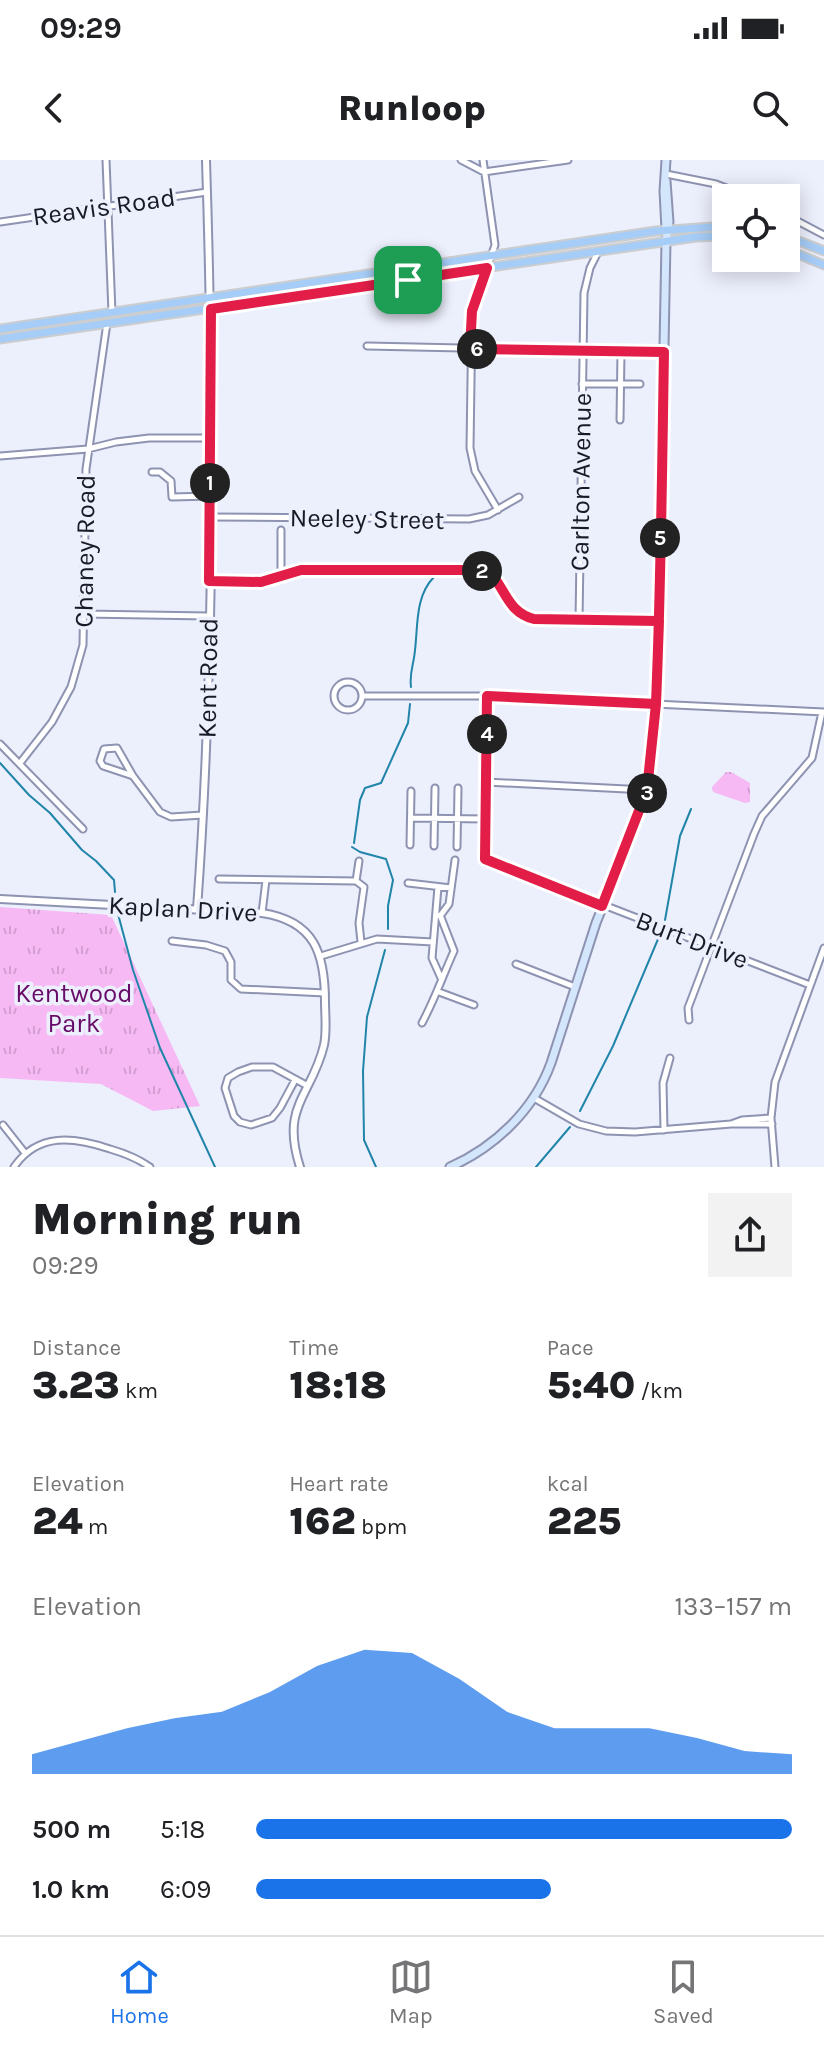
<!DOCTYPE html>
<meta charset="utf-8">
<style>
:root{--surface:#fff;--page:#f2f2f2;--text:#202124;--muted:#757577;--line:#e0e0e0;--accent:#1a73e8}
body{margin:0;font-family:Karla,sans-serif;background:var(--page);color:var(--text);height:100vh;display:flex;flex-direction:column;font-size:30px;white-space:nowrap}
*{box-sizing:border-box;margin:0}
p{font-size:26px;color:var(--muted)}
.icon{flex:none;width:44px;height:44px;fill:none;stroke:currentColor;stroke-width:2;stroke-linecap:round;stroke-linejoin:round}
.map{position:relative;height:1007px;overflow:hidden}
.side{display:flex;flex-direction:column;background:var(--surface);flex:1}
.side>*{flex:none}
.fabs{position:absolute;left:712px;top:24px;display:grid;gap:16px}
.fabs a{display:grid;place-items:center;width:88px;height:88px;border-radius:0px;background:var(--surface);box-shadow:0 4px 20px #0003;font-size:40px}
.pin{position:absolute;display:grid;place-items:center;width:68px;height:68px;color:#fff;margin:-34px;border-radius:16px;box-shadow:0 4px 12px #0006}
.km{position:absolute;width:40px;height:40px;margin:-20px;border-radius:50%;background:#222;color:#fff;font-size:22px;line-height:40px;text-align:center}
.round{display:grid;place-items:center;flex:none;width:84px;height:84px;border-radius:0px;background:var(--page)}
.overview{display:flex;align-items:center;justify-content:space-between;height:136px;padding:0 32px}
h1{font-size:44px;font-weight:800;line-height:60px}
.stats{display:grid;grid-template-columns:repeat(3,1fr);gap:12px;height:136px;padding:8px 32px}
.stats div{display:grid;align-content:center}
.stats b{font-size:40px;font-weight:800}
.stats small{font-size:22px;font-weight:400}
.stats p{font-size:22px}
.chart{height:224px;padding:16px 32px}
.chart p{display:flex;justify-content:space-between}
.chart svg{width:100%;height:144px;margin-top:8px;fill:var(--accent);opacity:.7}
ul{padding:0 32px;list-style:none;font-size:26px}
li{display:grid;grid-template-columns:128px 96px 1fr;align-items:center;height:60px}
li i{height:20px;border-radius:10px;background:var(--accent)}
.status{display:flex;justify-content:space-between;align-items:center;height:56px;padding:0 40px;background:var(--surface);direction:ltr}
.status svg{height:22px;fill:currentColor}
header{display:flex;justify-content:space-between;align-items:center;height:104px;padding:0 32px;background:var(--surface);font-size:36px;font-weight:800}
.tabs{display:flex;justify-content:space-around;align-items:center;height:112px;border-top:2px solid var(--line);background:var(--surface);font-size:22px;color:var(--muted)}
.tabs a{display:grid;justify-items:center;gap:4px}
.tabs .current{color:var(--accent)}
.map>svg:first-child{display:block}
</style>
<div class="status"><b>09:29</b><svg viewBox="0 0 49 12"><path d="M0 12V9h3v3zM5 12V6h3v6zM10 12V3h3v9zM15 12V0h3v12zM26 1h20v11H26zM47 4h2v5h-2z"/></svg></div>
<header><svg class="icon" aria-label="back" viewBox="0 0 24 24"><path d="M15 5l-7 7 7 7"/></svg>Runloop<svg class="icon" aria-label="search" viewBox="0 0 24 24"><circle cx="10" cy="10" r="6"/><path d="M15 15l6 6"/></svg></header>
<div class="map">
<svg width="824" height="1007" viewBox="0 0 824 1007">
<defs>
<pattern id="park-tufts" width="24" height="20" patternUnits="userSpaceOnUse" patternTransform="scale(2)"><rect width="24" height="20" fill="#f7b9f4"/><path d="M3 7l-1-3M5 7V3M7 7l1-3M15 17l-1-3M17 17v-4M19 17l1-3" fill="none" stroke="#d39ed1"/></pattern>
</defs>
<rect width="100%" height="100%" fill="#eceffc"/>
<path fill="url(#park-tufts)" d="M726,612H731L750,623V642L745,643L713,632L712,627Z
M0,747L111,755L200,946L153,951L101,924L0,918Z"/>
<path fill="#f7b9f4" d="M79,809C91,837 91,858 64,876L37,835Z"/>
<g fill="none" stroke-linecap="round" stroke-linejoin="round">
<path stroke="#2085a9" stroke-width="2" d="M411,527C409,513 414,504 415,490C418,466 415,436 434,417L457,415
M0,603L29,635L50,653L82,690L96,701L114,720L115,732
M354,683L360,640L365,628L381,623L408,563L410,544
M352,687L360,692L386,699L393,720L388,746V769
M118,754L133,810L160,888L215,1007
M665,760L680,676L691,649
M580,951L613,886L661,772
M376,1007L364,980L363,911L367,857L385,790
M536,1007L570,967"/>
<g stroke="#8d93b1" stroke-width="9">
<path id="minor" d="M106,0L112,153
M461,0L484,12L568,0
M483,0L495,85L472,151L470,288L475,311L498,350
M666,14L716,24L753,38
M786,55L824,75
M0,62L207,32
M367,186L664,192
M582,224H640
M620,260L621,192
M0,296L88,289L116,282L149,278H210
M152,312H160L171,321L172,337L210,336
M210,357L469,359L488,355L519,337
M281,370V415
M209,421L261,422L301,410H474L493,416C507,434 510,453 534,459L659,461
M84,454L208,456
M579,461L584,133L590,108L598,92
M334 536a14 14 0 1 1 28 0a14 14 0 1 1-28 0Z
M362,536H487L824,552
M487,536L485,699L810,825
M0,584L83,669
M20,603L52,562L71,527L83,485L86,309L107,163
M133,616L117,588L104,589L100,601L103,606L133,616L160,652L171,657L203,655
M486,622L646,630
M411,658L485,659
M410,685L411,631
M434,686L435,628
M457,687L458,628
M359,701L356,721L364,727L359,763L361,782
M219,719L356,721
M408,723L451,728
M438,727L432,798L441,818
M262,753L266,720
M440,756L449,744L455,700
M172,781L206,785L225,791L231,802V820L241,829L325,833
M321,796L377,779L433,782
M516,804L575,827
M439,832L474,845
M689,860L688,848L754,674L762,656L812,598L822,552
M422,863C435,839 443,815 454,791L440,755
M295,920L280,948L272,958L251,965L240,962L234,956L225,928L228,918L238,912L252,907H273L306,925
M534,938L579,964L606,971L635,972L731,964L742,960L771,958
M732,964H772
M3,965L25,993
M664,970L663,923L670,898
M14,1007C38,972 74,977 110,989C124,993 137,998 150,1007
M775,1007L771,958L775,922L824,788"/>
</g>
<g stroke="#8d93b1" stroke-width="10">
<path id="tertiary" d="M0,739L262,753C315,761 325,794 325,842C325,855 327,871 324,885C312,936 280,945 300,1007
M197,749C215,500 214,249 206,0"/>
</g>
<g stroke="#8d93b1" stroke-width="11">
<path id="secondary" d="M666,69L664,31L666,0
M450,1007C495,987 534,950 551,903L596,763L640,654L648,622L658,509L666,81L669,62L666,21"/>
</g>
<g stroke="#cccdcf" stroke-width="11">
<path id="primary" d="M786,76L824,91
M786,89L824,105
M0,169L656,71L726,66
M0,179L696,77L726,76"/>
</g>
<use href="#minor" stroke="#fff" stroke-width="5"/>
<use href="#tertiary" stroke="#fff" stroke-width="6"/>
<use href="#secondary" stroke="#d3e6fb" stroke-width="7"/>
<use href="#primary" stroke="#a6cdf7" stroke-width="7"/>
</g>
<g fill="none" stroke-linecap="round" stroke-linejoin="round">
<g stroke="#fff" stroke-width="16">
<path id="route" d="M408,120L211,149L209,421L261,422L301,410H474L493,416C507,434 510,453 534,459L659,461L656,544L647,630L602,746L485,699L487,536L656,544C661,427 662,310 664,192L470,189L472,151L487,108L408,120"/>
</g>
<use href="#route" stroke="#e11d48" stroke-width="10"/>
</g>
<g text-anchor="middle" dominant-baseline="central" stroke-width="7" stroke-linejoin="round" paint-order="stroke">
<g font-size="26" fill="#181a26" stroke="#eceffc">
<text transform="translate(104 47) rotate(-8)">Reavis Road</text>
<text transform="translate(581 322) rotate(-89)">Carlton Avenue</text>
<text transform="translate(367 359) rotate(1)">Neeley Street</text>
<text transform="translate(85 391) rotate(-89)">Chaney Road</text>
<text transform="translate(208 518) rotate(-89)">Kent Road</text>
<text transform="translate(183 749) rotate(3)">Kaplan Drive</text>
<text transform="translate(692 780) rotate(21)">Burt Drive</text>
</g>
<g font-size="26" fill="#680b68" stroke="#eceffc">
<text x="74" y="833">Kentwood<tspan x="74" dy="30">Park</tspan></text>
</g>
</g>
</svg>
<div class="fabs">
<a><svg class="icon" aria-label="locate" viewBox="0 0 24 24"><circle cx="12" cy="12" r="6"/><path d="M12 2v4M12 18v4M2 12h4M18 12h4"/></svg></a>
</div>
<div class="pin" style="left:408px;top:120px;background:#1e9e55"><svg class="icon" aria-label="arrive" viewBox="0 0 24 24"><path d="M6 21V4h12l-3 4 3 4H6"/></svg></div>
<b class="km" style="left:210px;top:323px">1</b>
<b class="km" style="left:482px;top:411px">2</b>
<b class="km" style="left:647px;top:633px">3</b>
<b class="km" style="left:487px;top:574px">4</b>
<b class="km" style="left:660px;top:378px">5</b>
<b class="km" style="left:477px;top:189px">6</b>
</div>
<section class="side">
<div class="overview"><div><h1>Morning run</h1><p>09:29</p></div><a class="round"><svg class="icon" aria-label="share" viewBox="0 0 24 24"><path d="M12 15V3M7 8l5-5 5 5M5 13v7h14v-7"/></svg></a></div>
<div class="stats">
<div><p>Distance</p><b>3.23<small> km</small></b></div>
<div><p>Time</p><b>18:18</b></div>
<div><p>Pace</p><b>5:40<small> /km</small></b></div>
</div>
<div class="stats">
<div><p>Elevation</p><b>24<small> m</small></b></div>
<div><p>Heart rate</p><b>162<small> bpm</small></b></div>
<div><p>kcal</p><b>225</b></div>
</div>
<div class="chart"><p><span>Elevation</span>133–157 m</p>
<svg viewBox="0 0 160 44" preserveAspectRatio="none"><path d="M0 44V38L10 34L20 30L30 27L40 25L50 19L60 11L70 6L80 7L90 15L100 25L110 30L120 30L130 30L140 33L150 37L160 38V44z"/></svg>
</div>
<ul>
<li><b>500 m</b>5:18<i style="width:100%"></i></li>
<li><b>1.0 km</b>6:09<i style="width:55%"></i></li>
</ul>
</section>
<nav class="tabs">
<a class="current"><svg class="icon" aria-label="home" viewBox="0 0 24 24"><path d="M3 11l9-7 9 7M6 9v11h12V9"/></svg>Home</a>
<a><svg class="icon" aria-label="map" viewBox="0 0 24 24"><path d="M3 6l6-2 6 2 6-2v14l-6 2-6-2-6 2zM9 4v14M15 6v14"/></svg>Map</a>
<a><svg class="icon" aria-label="saved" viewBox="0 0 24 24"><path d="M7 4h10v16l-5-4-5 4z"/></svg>Saved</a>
</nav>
